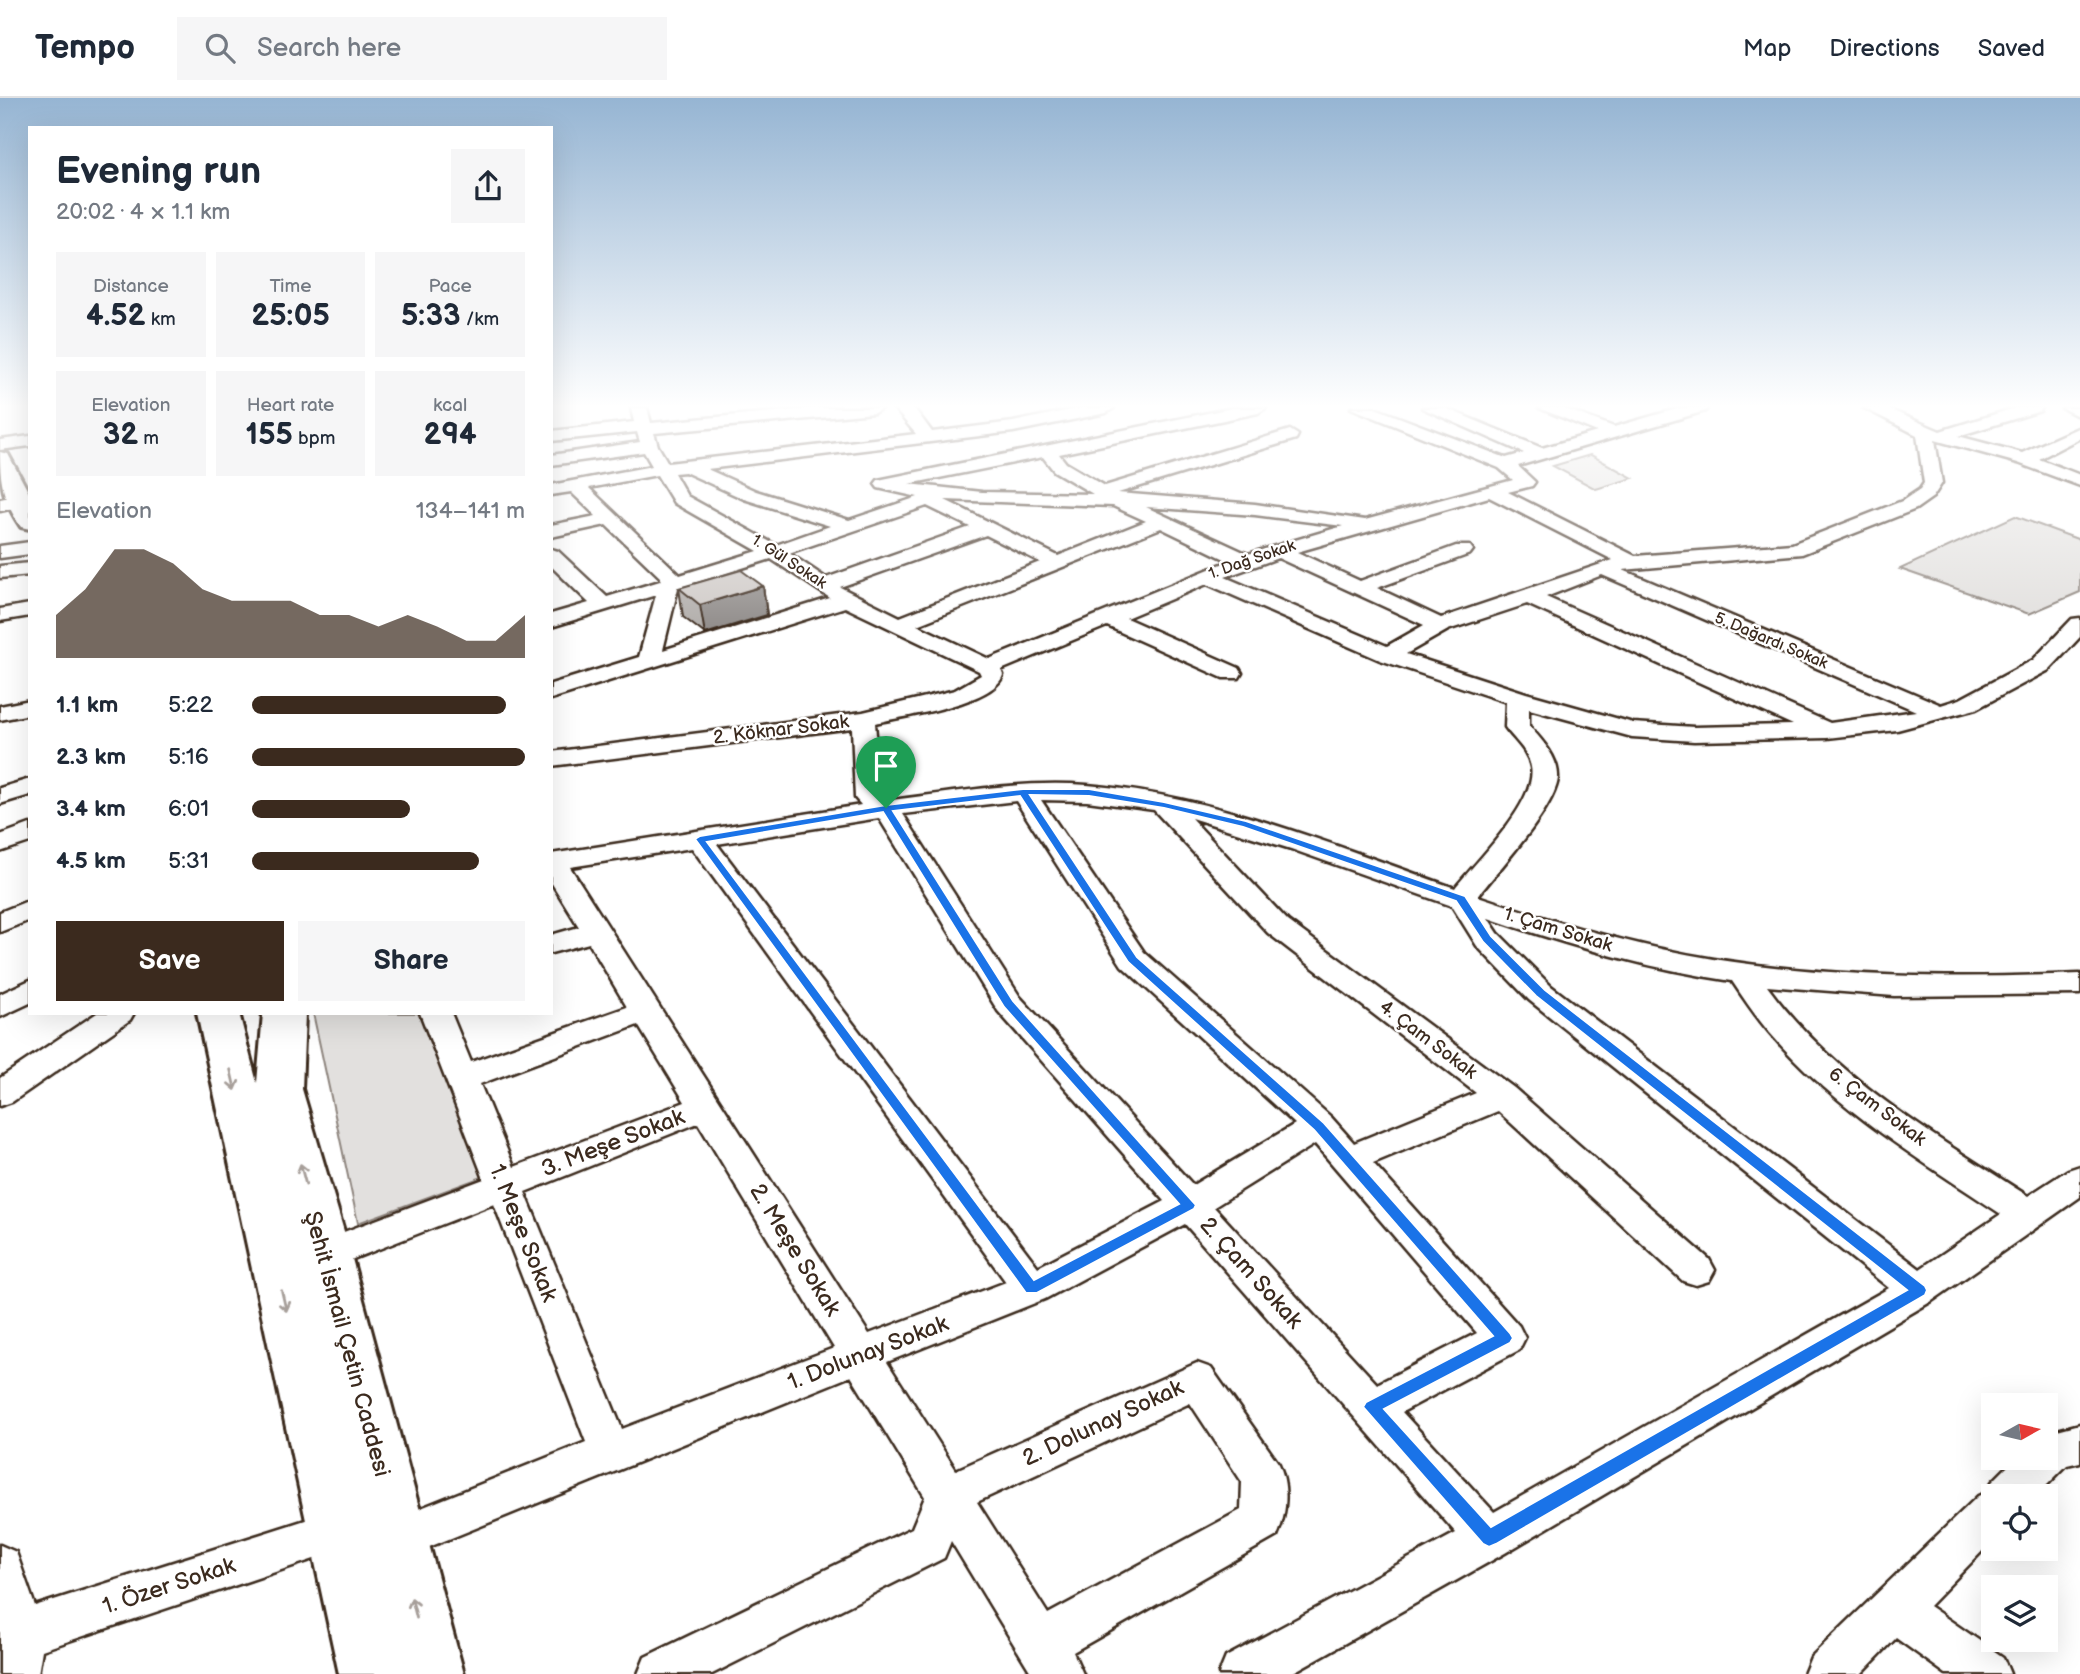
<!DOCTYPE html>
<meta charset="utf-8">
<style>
:root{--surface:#fff;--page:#f6f6f7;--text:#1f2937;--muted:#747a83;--line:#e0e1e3;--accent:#3b2a1e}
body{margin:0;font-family:"Balsamiq Sans",sans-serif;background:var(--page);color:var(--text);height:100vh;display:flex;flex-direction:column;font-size:26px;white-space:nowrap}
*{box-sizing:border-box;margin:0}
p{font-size:23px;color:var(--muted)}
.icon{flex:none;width:38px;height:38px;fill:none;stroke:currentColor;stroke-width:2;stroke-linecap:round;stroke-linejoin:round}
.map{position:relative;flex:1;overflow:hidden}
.side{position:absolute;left:28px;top:28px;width:525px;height:889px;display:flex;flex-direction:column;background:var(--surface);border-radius:0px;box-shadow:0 7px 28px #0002}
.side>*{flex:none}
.needle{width:46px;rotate:82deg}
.tools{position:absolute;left:1981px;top:1295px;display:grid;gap:14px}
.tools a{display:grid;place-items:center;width:77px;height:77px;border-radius:0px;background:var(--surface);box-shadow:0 7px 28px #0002;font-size:35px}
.pin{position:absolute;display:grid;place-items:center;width:60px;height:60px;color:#fff;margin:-72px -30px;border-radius:50% 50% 50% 0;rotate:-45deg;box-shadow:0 0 7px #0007}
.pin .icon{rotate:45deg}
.round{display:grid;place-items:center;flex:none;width:74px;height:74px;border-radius:0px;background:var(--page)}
.overview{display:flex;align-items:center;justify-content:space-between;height:119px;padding:0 28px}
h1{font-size:38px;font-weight:600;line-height:52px}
.stats{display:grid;grid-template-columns:repeat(3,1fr);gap:10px;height:119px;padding:7px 28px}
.stats div{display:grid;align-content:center;border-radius:0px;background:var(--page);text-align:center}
.stats b{font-size:30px;font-weight:600}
.stats small{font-size:19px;font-weight:400}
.stats p{font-size:19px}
.chart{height:196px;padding:14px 28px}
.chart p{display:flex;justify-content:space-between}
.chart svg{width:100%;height:126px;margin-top:7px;fill:var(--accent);opacity:.7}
.button{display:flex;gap:14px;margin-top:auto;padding:14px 28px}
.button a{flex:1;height:80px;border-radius:0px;background:var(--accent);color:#fff;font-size:28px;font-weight:600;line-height:80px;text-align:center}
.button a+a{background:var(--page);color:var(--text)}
ul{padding:0 28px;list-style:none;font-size:23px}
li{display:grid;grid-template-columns:112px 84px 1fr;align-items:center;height:52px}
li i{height:18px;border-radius:9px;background:var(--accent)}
header{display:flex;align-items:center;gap:42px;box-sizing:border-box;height:98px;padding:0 35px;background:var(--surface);border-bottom:2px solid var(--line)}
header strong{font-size:33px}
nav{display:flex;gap:38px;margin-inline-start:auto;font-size:24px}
.search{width:490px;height:63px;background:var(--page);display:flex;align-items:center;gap:18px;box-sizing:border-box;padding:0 24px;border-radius:0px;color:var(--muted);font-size:26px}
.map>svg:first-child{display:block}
</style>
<header>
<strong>Tempo</strong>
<div class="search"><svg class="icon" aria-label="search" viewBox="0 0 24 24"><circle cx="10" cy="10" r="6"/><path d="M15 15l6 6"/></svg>Search here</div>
<nav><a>Map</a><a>Directions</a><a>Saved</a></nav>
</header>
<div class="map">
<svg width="2080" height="1576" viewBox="0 0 2080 1576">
<rect width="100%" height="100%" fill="#fff"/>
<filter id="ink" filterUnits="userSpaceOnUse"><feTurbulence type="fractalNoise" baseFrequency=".0143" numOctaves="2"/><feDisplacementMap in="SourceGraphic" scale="14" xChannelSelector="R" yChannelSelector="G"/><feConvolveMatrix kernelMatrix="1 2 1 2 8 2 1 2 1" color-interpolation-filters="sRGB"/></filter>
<g filter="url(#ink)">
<path fill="#e2e0de" stroke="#8e857e" stroke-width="2" d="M1590,357H1591L1633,380L1596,391L1553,368Z
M2015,418L2080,442V494L2029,516L1900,471Z
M313,915H422L493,1075L358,1125Z"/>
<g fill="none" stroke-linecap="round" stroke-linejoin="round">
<g stroke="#3b2a1e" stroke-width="5">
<path id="street" d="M631,310H647L651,325L816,310H882L874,315L654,335L658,348L668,365L916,336L894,310H914L932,334L1013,324L1080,310H1114L1106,315L1013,334L707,371L756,393L849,422L918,399L878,390L875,386L878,382L1232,310H1266L1258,315L1059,356L1066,365L1105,388L1290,332L1298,337L1296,341L1118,395L1255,406L1365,422L1513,382L1499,370L1351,310H1375L1506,360L1524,355L1422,310H1445L1542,350L1597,334L1539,310H1563L1614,329L1680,310H1707L1705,313L1518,368L1535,384L1532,388L1508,394L1635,458L1792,446L1902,403L1920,391L1924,385L1917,337L1864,310H1886L1940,333L2015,310H2042L2040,313L1958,338L2022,355L2080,329V340L2039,361L2080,377V388L2018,365L1935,342L1942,385L1933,399L1916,411L1802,456L1623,472L1941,607L1960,601L2033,562L2072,521L2080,520V539L2049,572L1976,611L1897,632L1827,640L1694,643L1632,639L1529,611V628C1541,641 1559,660 1558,680C1555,711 1498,772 1478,798C1555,824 1633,848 1714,861C1835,880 1957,881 2080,876V896L1894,898L1767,888C1834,980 1935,1038 2028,1098L2068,1072L2080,1068V1099L1932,1203L1505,1455L1290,1576H1219L1226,1559L1456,1435L1185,1126L1045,1201L887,1264L956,1372L1197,1265L1211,1270L1279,1366C1289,1388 1287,1416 1277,1438L1073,1554L1083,1576H1032L951,1443L944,1460L712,1576H638L645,1559L912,1430L925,1399L851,1278L397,1462L381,1456L375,1441L381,1426L586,1344L494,1106L325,1172L312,1168L306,1157L312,1146L484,1081L420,915H451L471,964L627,909L589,845L551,855V837L579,829L551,784V756L861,707L855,700L852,630L551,668V654L863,614L955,592L981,577L979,573L845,509L551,601V586L639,559L656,497L551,529V516L589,505L551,468V451L558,453L607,499L660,483L661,480L606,427L551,439V427L596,418L571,394L551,397V387L652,368L644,354L551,367V357L640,344L637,334L551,343V333L634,324ZM1043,359L1054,373L1093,396L982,394L909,386ZM685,374L744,401L830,428L776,447L687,398L674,375ZM657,377L674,405L758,453L680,477L589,390ZM1489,399L1613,462L1441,520L1377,490L1470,456L1473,452L1470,448H1456L1360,483L1297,454ZM945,402L1113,408L1146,423L1058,458ZM927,408L970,429L826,480L789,455ZM1146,409L1255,417L1343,428L1248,456ZM1161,430L1229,463L989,561L917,527ZM986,437L1040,464L900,519L840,489ZM1278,460L1424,527L1387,548L1225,479ZM771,461L830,500L663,552L678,490ZM1602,477L1916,613L1830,625L1546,499ZM1207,486L1380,562L1506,604L1505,629C1514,642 1528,652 1531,669C1538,703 1476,764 1455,790C1335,748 1214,697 1087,687C1022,682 956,694 891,702L881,696L875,625C904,618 994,606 1003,577L1001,572L1107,528L1223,580H1239L1242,575L1239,570L1126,520ZM1527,506L1793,627L1694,629L1633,625L1526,595L1406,556L1448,532ZM1041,702L1087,703L1154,712L1268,835L1476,995L1354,1045L1331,1019L1144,854ZM1016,703L1122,868L1295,1026L1193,1087L1020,899L903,716ZM879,720L998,913L1165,1103L1038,1169L717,746ZM1191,720L1291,751L1452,808L1477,848L1529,902L1889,1190L1494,1414L1402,1314L1519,1252L1525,1240L1519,1228L1373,1065L1498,1013L1683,1183L1696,1187L1709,1183L1715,1172L1709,1161L1514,990L1288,823ZM692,750L1006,1184L869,1236L570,769ZM1488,820C1568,847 1649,871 1732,883C1744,901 1756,919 1770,935C1834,1010 1920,1062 2001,1116L1920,1171L1551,888L1498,835ZM638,927L685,1004L514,1069L480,986ZM698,1025L834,1250L622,1331L525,1094ZM1315,1046L1477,1235L1377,1286L1214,1109ZM1190,1305L1242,1384L1241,1412L1048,1516L977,1404Z
M2062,310H2080V319Z
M30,338V348L0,352V342Z
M20,397L27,399L29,403L27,407L0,413V401Z
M30,444V456L0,460V448Z
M30,465V477L0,480V468Z
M30,506V518L0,523V511Z
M30,602V616L0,622V608Z
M30,681V697L0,706V690Z
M30,726V744L0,754V737Z
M30,802V822L0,834V814Z
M30,882V905L0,919V896Z
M97,915H134L130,922L12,1004L0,1008V980Z
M2080,1326V1364L2067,1367L2036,1398H1993V1442L1929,1508L2003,1559L2010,1576H1946L1896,1540L1861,1576H1804L1811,1559L1978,1398L1987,1394L1992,1384L2016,1360H2046V1335Z
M337,1412L353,1418L359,1433L353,1448L42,1552L38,1576H0V1447L16,1454L35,1508Z"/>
</g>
<g stroke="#3b2a1e" stroke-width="6">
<path id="secondary" d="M0,354L8,356L30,397V431L21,429C3,403 0,384 0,354Z
M197,915H239L257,985L263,915H305L302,991L351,1157L464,1576H339Z"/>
</g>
<use href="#street" fill="#fff" fill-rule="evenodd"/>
<use href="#secondary" fill="#fff" fill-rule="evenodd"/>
</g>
<path fill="#b2aeab" stroke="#3b2a1e" stroke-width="2" d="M763,488L767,517L705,536L683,519L679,490Z"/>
<path fill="#918d8b" stroke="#3b2a1e" stroke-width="2" d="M763,488L767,517L705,536L700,507Z"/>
<path fill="#cfcac7" stroke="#3b2a1e" stroke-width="2" d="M741,472L763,488L700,507L679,490Z"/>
<defs><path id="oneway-shaft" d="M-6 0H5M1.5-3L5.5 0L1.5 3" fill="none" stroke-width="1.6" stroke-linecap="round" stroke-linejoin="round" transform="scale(1.75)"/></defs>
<g stroke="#a79f9a">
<use href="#oneway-shaft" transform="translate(233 982) rotate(77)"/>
<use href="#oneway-shaft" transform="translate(303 1076) rotate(-105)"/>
<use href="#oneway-shaft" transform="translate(284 1203) rotate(77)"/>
<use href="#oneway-shaft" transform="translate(414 1510) rotate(-104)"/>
</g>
</g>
<linearGradient id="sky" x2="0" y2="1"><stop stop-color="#96b5d3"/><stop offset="0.58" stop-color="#fff"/><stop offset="1" stop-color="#fff" stop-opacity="0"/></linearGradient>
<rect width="2080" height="531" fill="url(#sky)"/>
<path fill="#1a73e8" stroke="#fff" stroke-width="2" fill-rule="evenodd" d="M1023,691H1089L1164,704L1246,723L1465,798L1491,838L1545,892L1925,1188L1927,1192L1925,1197L1496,1446L1489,1449L1483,1446L1363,1309L1366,1304L1493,1238L1314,1032L1128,864L1020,698L893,713L1013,903L1196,1107L1194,1111L1037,1195H1026L695,741L700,738L886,707ZM1030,697L1089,698L1164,710L1243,729L1456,803L1483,844L1536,898L1907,1192L1491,1429L1384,1311L1510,1245L1513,1240L1510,1235L1324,1025L1137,859ZM883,714L1004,909L1179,1106L1034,1182L707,744Z"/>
<g text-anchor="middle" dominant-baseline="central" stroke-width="5" stroke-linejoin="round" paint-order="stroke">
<g font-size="16" fill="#3b2a1e" stroke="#fff">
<text transform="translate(1252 462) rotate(-19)">1. Dağ Sokak</text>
<text transform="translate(789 464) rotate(33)">1. Gül Sokak</text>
<text transform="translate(1771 543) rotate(23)">5. Dağardı Sokak</text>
</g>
<g font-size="19" fill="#3b2a1e" stroke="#fff">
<text transform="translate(781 632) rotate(-7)">2. Köknar Sokak</text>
<text transform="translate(1558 832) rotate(17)">1. Çam Sokak</text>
<text transform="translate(1428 942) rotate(37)">4. Çam Sokak</text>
<text transform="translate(1877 1009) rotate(37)">6. Çam Sokak</text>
</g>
<g font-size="23" fill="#3b2a1e" stroke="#fff">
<text transform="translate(613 1045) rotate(-21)">3. Meşe Sokak</text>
<text transform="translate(523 1135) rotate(68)">1. Meşe Sokak</text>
<text transform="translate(795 1152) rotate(58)">2. Meşe Sokak</text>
<text transform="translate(1251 1175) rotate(48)">2. Çam Sokak</text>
<text transform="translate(347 1246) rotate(75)">Şehit İsmail Çetin Caddesi</text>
<text transform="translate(868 1255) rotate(-21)">1. Dolunay Sokak</text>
<text transform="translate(1103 1325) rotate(-25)">2. Dolunay Sokak</text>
<text transform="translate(169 1488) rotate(-18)">1. Özer Sokak</text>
</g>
</g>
</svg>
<div class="tools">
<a><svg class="needle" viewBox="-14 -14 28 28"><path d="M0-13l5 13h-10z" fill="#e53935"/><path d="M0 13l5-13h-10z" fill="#747a83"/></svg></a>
<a><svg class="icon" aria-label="locate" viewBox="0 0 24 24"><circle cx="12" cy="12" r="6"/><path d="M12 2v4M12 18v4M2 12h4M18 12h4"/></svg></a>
<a><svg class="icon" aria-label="layers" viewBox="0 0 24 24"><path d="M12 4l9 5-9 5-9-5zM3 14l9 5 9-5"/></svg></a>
</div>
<div class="pin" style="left:886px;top:710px;background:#1e9e55"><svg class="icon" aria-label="arrive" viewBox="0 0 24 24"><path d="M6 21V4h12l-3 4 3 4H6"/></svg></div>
<section class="side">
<div class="overview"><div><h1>Evening run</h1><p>20:02 · 4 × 1.1 km</p></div><a class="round"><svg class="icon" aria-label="share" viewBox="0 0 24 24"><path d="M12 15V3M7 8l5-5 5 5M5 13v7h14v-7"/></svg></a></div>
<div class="stats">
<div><p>Distance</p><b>4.52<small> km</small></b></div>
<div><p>Time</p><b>25:05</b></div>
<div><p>Pace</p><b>5:33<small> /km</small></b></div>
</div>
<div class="stats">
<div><p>Elevation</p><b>32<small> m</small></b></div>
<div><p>Heart rate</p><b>155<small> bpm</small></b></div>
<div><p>kcal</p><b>294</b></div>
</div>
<div class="chart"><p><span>Elevation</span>134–141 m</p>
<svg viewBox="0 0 160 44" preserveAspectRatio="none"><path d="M0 44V29L10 20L20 6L30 6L40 11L50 20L60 24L70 24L80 24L90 29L100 29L110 33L120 29L130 33L140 38L150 38L160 29V44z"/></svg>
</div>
<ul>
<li><b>1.1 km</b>5:22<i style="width:93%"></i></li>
<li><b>2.3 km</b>5:16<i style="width:100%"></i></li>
<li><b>3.4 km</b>6:01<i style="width:58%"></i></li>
<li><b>4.5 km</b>5:31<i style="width:83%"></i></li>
</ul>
<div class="button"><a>Save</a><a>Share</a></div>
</section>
</div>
